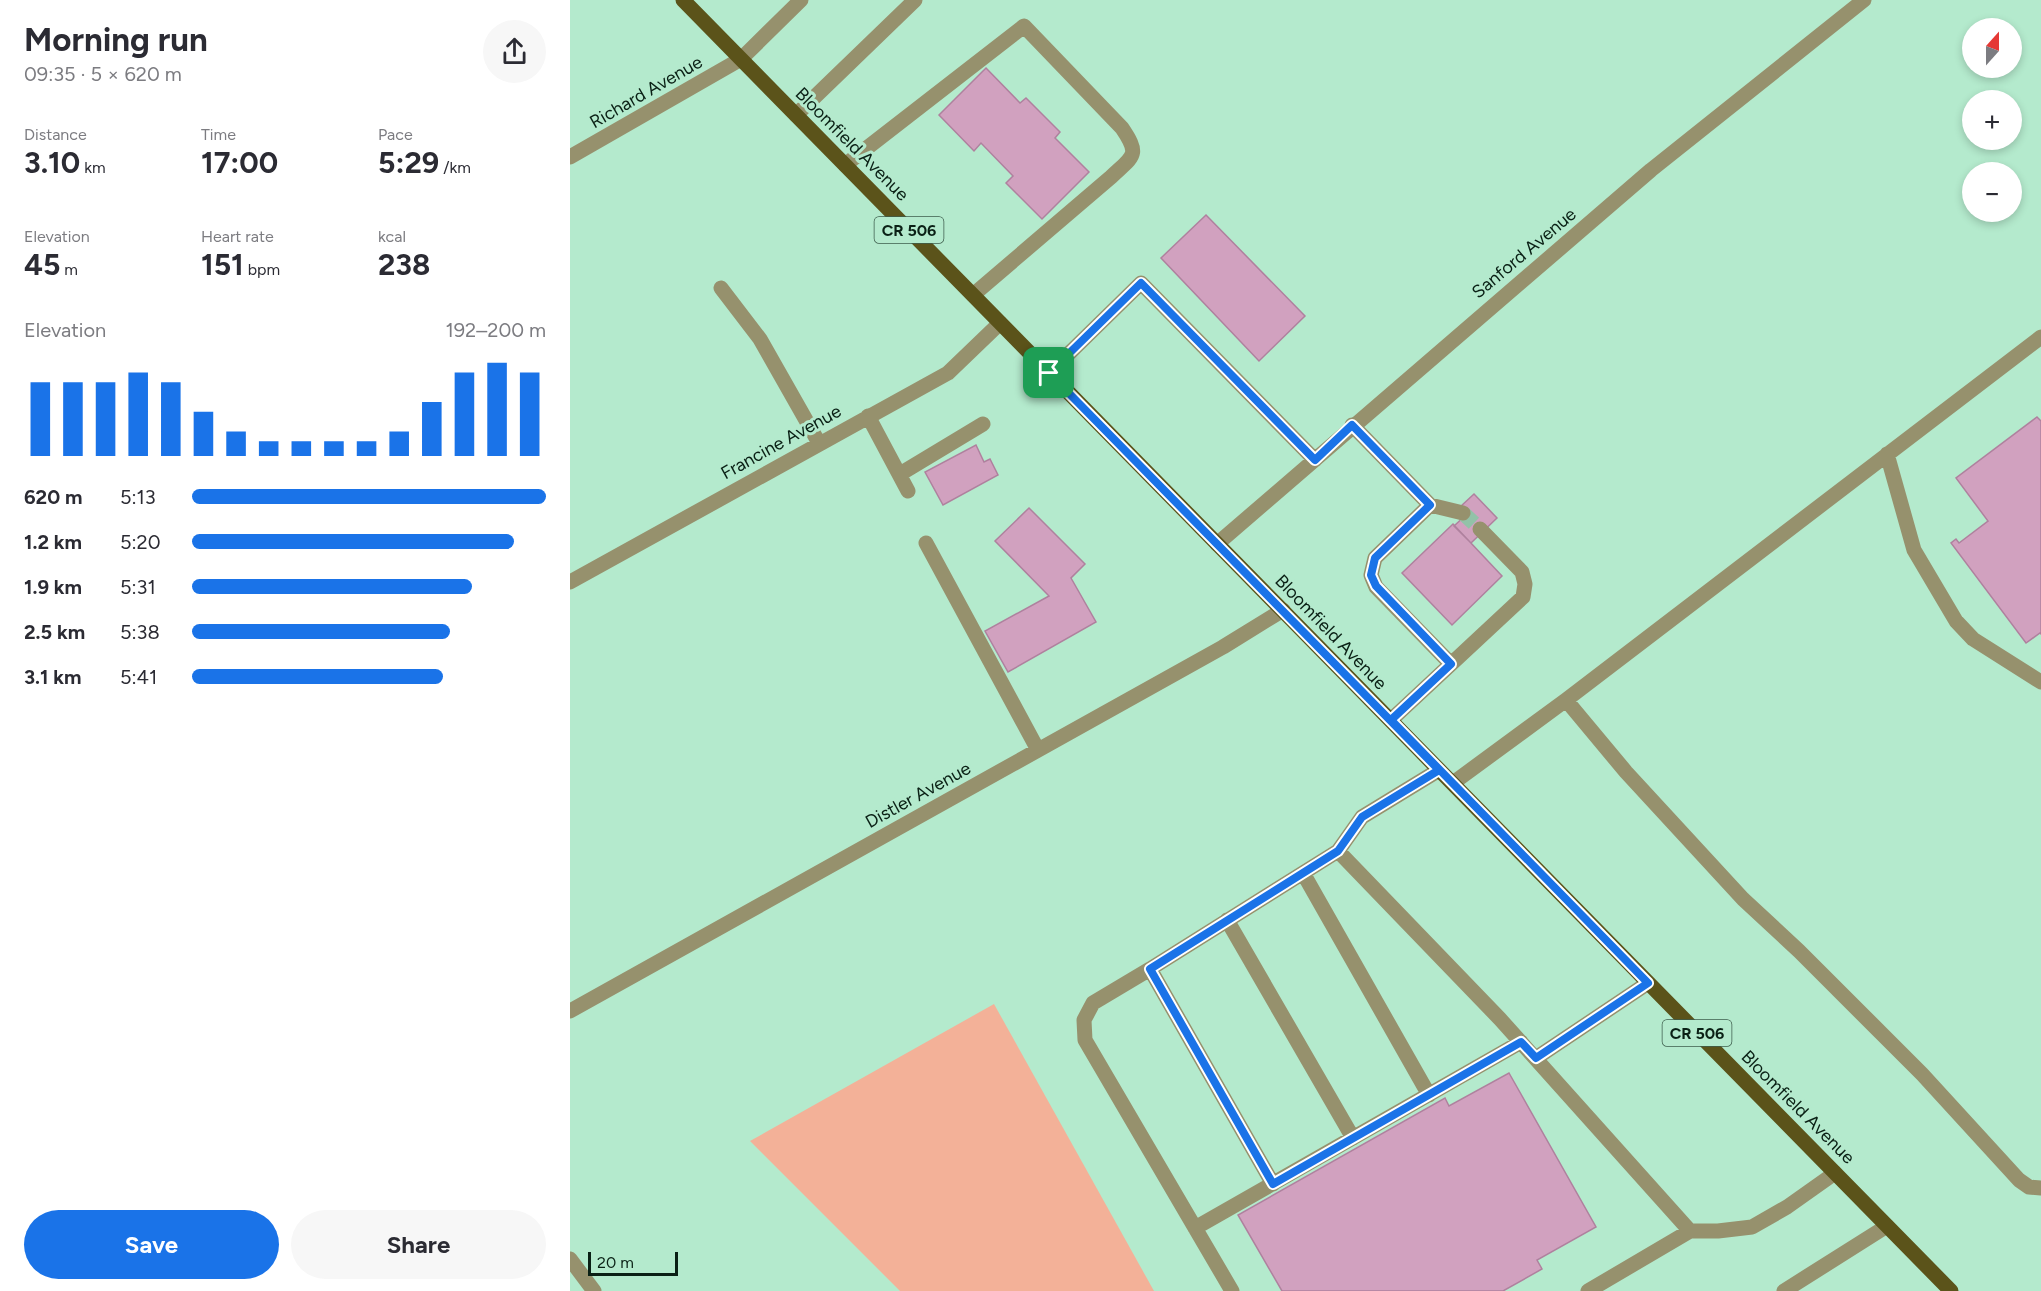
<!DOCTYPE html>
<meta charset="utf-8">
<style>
:root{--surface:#fff;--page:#f7f7f7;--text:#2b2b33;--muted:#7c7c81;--accent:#1a73e8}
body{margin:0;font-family:Figtree,sans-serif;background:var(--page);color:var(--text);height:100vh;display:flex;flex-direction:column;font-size:22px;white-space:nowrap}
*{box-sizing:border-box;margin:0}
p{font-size:20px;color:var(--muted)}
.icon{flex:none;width:33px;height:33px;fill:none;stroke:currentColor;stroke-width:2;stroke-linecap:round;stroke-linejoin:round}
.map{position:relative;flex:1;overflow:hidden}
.drawer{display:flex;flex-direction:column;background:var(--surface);width:570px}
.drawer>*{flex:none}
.needle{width:39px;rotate:21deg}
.controls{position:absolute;left:1392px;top:18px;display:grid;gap:12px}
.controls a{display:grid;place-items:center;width:60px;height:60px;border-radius:50%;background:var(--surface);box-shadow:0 3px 9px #0003;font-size:30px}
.scale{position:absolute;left:18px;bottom:15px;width:90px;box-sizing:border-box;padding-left:6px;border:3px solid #0a2015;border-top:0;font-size:16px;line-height:21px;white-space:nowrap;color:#0a2015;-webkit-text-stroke:4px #b4eacd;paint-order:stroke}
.pin{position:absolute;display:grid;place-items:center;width:51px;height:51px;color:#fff;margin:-26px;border-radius:12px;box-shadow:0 3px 9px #0006}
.round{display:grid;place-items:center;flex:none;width:63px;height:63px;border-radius:32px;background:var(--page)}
.head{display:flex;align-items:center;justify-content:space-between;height:102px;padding:0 24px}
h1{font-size:33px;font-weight:700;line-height:45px}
.metrics{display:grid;grid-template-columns:repeat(3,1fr);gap:9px;height:102px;padding:6px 24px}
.metrics div{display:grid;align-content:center}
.metrics b{font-size:30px;font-weight:700}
.metrics small{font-size:16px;font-weight:400}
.metrics p{font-size:16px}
.chart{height:168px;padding:12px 24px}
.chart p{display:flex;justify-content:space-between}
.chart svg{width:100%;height:108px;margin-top:6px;stroke:var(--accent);stroke-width:6}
.cta{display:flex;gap:12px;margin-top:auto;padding:12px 24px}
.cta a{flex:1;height:69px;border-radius:36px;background:var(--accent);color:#fff;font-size:24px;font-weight:700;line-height:69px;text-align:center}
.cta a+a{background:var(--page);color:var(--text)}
ul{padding:0 24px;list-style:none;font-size:20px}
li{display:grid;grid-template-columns:96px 72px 1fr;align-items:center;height:45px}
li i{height:15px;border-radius:8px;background:var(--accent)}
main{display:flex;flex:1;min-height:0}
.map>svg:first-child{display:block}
</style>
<main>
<section class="drawer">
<div class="head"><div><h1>Morning run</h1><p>09:35 · 5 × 620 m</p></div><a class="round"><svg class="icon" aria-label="share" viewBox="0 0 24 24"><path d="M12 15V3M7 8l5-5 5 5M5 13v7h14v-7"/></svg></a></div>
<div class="metrics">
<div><p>Distance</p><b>3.10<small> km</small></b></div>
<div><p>Time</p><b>17:00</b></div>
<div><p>Pace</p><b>5:29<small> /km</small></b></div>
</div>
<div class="metrics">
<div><p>Elevation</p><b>45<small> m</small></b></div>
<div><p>Heart rate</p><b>151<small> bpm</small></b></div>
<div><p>kcal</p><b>238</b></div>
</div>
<div class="chart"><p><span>Elevation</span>192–200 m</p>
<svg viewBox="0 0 160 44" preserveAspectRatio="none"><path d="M5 44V14M15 44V14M25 44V14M35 44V10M45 44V14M55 44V26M65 44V34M75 44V38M85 44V38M95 44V38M105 44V38M115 44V34M125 44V22M135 44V10M145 44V6M155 44V10"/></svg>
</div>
<ul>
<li><b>620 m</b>5:13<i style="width:100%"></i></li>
<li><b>1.2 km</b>5:20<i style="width:91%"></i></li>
<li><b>1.9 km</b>5:31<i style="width:79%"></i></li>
<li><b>2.5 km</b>5:38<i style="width:73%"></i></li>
<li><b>3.1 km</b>5:41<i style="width:71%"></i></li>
</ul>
<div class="cta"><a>Save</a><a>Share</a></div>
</section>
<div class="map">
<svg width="1471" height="1291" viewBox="0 0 1471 1291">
<rect width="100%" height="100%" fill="#b4eacd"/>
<path fill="#f3b198" d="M424,1004L584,1291H330L180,1141Z"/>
<path fill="#d1a1bf" stroke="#af819e" stroke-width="1.5" d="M416,68L450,103L456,98L490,132L485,138L519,172L472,219L436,183L443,176L411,143L404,151L369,115Z
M636,215L735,316L689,361L591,258Z
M1467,417L1471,421V634L1470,633L1456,643L1381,543L1386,539L1389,543L1418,521L1386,478Z
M406,445L414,462L420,459L428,475L373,505L355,472Z
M904,494L927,518L901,543L884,526L897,514L890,507Z
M459,508L515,564L501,578L526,622L438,672L415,631L479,596L425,541Z
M883,524L932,576L882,625L832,573Z
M939,1073L1026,1227L967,1260L972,1269L933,1291H712L668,1215L875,1098L879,1106Z"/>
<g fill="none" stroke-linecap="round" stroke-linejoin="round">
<path stroke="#92c2a8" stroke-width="15" stroke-dasharray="15 8" stroke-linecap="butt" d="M893,513L910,529"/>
<path stroke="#96916d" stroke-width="15" d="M226,115L345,0
M0,157L171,59L231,0
M275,165L454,26L552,128C571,156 563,156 541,177L403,295
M151,288L190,339L249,443
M479,373L571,283L745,460
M298,416L338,491
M782,425L860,505L893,513
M1317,454L1344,550L1386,621L1403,639L1471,682
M330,474L413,424
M860,505L805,558L801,575L806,587L881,664
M356,543L468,750
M647,544L1081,170L1294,0
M0,582L378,373L430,323
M996,700L1056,772L1173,899L1229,951L1352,1074L1449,1180L1459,1187L1471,1188
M821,720L953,597L955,584L952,572L910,529
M883,783L996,700L1471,337
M768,851L792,817L869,770
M733,873L859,1095
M657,920L783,1138
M580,969L703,1184
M0,1011L653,647L713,610
M966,1058L1078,983
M625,1228L951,1042
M0,1259L24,1291
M662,1291L515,1040L514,1020L523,1003L580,969L768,851L930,1019L1120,1231
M1018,1291L1120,1231H1148L1182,1227L1217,1207L1265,1173
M1214,1291L1317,1226"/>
<path stroke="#5b531a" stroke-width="15" d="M113,0L1381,1291"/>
</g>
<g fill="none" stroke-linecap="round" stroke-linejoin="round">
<g stroke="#fff" stroke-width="12">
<path id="route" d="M479,373L869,770L792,817L768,851L580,969L703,1184L951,1042L966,1058L1078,983L821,720L881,664L806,586L801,575L805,558L860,505L782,425L745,460L571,283L479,373"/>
</g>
<use href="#route" stroke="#1a73e8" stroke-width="8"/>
</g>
<g text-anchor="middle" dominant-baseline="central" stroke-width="6" stroke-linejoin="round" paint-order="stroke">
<g fill="#b4eacd" stroke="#3d5d4c" stroke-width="1.5">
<rect x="304.5" y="217" width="69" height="26" rx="4.5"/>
<rect x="1092.5" y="1020" width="69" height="26" rx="4.5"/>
</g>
<g font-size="16" font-weight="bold" fill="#0a2015">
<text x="339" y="230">CR 506</text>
<text x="1127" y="1033">CR 506</text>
</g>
<g font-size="18" fill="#0a2015" stroke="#b4eacd">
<text transform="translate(76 92) rotate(-30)">Richard Avenue</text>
<text transform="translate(282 144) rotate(45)">Bloomfield Avenue</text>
<text transform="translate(954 253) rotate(-40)">Sanford Avenue</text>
<text transform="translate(211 442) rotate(-29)">Francine Avenue</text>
<text transform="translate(761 632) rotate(46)">Bloomfield Avenue</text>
<text transform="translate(348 795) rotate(-29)">Distler Avenue</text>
<text transform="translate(1228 1107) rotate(45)">Bloomfield Avenue</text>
</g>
</g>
</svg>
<div class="controls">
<a><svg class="needle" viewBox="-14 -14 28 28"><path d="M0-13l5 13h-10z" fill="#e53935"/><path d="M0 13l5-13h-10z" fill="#7c7c81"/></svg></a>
<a>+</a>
<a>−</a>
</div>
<div class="scale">20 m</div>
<div class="pin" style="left:479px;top:373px;background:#1e9e55"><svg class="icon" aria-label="arrive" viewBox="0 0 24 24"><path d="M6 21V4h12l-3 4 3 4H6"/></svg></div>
</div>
</main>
